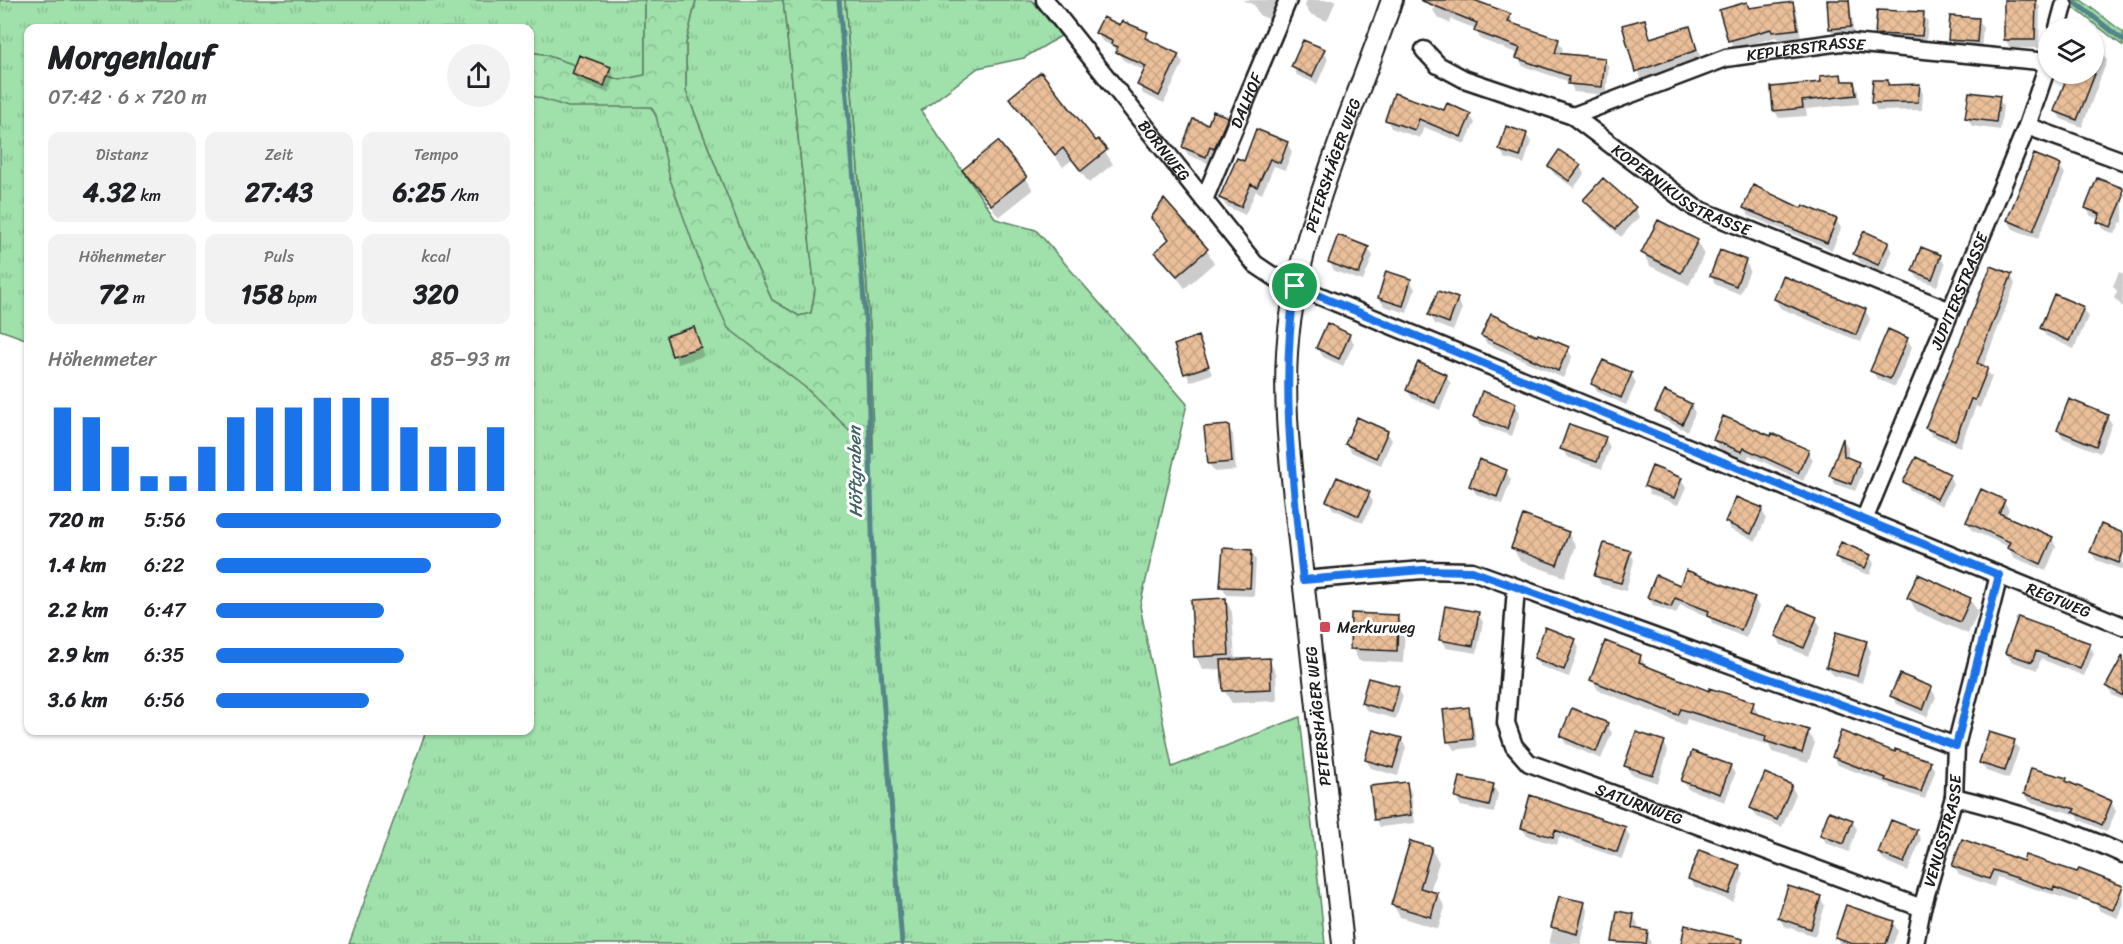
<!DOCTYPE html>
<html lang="de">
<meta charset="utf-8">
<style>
:root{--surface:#fff;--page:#f2f2f2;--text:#202124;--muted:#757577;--accent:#1a73e8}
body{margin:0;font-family:Sriracha,sans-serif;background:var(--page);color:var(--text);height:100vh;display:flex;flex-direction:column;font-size:22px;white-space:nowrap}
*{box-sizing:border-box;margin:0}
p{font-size:20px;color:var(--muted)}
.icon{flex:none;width:33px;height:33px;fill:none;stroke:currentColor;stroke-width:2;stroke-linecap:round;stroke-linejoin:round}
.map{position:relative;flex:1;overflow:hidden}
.details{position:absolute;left:24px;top:24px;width:510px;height:711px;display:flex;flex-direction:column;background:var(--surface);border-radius:12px;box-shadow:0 2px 4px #0004}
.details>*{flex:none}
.fabs{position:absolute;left:2038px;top:18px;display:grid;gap:12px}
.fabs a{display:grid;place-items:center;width:66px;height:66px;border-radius:50%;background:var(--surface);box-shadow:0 2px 4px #0004;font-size:30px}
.pin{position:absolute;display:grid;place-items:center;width:51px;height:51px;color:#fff;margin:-26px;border:3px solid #fff;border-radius:50%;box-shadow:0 2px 6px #0007}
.round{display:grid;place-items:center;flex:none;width:63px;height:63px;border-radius:32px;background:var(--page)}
.overview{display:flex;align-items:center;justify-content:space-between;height:102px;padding:0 24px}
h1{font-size:33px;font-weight:700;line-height:45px}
.metrics{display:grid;grid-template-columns:repeat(3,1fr);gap:9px;height:102px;padding:6px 24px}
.metrics div{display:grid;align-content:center;border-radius:12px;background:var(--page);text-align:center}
.metrics b{font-size:26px;font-weight:700}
.metrics small{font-size:16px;font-weight:400}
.metrics p{font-size:16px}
.chart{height:168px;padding:12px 24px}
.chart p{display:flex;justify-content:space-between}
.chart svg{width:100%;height:108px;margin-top:6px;stroke:var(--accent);stroke-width:6}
ul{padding:0 24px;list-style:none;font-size:20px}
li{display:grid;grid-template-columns:96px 72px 1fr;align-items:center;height:45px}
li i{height:15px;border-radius:8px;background:var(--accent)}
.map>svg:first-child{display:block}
</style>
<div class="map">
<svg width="2123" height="944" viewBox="0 0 2123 944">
<defs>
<pattern id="grass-tufts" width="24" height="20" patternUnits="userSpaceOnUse" patternTransform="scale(1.5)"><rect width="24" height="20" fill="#9fe0ab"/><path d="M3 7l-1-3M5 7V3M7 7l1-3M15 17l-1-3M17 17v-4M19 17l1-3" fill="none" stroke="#88c093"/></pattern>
<pattern id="forest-crowns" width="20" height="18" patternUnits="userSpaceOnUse" patternTransform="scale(1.5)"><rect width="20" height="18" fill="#9fe0ab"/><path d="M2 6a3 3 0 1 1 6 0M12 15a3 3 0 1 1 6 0" fill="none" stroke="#88c093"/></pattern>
<pattern id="building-cross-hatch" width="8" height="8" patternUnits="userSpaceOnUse" patternTransform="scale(1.5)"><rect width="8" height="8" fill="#eabf9a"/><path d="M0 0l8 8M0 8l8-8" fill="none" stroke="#c8a484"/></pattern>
</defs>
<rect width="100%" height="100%" fill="#fff"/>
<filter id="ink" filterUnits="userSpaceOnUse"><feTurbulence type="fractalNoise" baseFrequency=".0167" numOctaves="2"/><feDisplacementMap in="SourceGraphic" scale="12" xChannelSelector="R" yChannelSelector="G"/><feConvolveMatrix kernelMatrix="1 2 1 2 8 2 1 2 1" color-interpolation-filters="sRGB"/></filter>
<g filter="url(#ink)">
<path fill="url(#grass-tufts)" stroke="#5e7e64" stroke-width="1.5" d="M0,0H645V75L620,80L542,54L530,52V28H28V340L0,330Z
M696,0H783L815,291L811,313L799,316L772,300L747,246L686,91V43Z
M845,0H1032L1061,36L1024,58L978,68L921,111L996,219L1036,230L1187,404L1140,606L1172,767L1300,717L1325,944H349L426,731L530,730V95L651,107L806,388L873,452L871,340Z
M2064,0H2081L2123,32V46Z"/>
<path fill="url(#forest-crowns)" stroke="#5e7e64" stroke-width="1.5" d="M645,0H696L686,43V91L747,246L772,300L799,316L811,313L815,291L783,0H845L871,340L873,453L806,388L728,328L706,280L670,179L656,115L651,107H568L530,95V52L542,54L620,80L645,75Z"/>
<path fill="#0003" fill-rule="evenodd" d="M1242,0H1282L1273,21L1259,15L1254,5Z
M1307,0H1336L1327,21L1310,14L1305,6Z
M1437,0H1472L1510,15L1514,25L1558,41L1563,49L1561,55L1604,59L1609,67L1606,95L1574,92L1570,82L1523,66L1518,58L1519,54L1480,39L1476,29L1451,19L1449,23L1438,18L1433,10Z
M1828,0H1850L1854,35L1835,37L1830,28Z
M2006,0H2035L2040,7L2039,48H2010L2005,39Z
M1793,3L1797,12L1801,37L1778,40L1776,37L1734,49L1730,40L1749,10Z
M1923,14L1928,22L1926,44L1882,42L1877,33Z
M1978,19L1983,28L1981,50L1955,48L1950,39Z
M1644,21L1652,39L1690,27L1701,58L1641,80L1624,26Z
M1121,27L1147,34L1152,43L1178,55L1183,63L1164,103L1143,94L1139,85L1145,71L1123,60L1114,47L1102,41L1097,33Z
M2094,49L2102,52L2107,61L2082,127L2061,119L2056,111L2070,74H2094Z
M1324,51L1328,59L1317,84L1297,75L1292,66Z
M610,69L614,77L608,93L578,82L573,74Z
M1840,75L1844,82H1854L1858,90L1859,104L1806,109L1807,116L1779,118L1774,110Z
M1887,81L1890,87L1919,85L1923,94L1922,110L1877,111L1873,103Z
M1011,98L1096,143L1098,141L1113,164L1089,183L1072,160L1063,167Z
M1999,98L2003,106L2000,130L1972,126L1967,118Z
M1445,112L1470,115L1475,123L1465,144L1424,127L1420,138L1391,128L1387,120Z
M1227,118L1231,126L1210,164L1188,155L1183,147L1209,126Z
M1526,134L1531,142L1524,164L1505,158L1500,150Z
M1287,143L1292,152L1285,170L1274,166L1262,194L1256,191L1245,215L1226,206L1221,198L1245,163Z
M1550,166H1580L1584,174L1574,188L1554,174Z
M2060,166L2065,174L2038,239L2013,229L2008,220Z
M964,170L1026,178L1033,190L999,217Z
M2123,190V223L2121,222L2115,234L2103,229L2099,219L2091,216L2086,208Z
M1585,200L1635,208L1639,217L1621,237L1590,208Z
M1744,208L1802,210L1836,220L1841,228L1832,250L1749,216Z
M1153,218L1207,250L1214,263L1185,288L1157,252L1169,241Z
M1697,241L1704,254L1689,285L1650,266L1643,253Z
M1888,244L1892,252L1883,273L1860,262L1855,254Z
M1368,248L1373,256L1363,281L1334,271L1330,262Z
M1940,256L1945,265L1937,286L1918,279L1913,271Z
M1745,261L1750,270L1740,294L1716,285L1711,276Z
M2119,272L2123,274V307L2114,298L2117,291L2113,286Z
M2011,275L2015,284L1983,367L1992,377L1980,408L1976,406L1960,447L1932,436L1927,428Z
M1410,280L1415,289L1407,313L1384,306L1379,298Z
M1457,299L1462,308L1453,331L1435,324L1430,315Z
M1775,299L1865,310L1870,319L1861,342L1780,308Z
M2083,309L2088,317L2074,349L2046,336L2041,328Z
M694,329L704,356L678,364L667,337Z
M1349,335L1354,343L1343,366L1323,357L1318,348Z
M1482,336L1567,348L1572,357L1563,378L1487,344Z
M1198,338L1212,374L1190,382L1176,346Z
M1907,339L1912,347L1895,387L1877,379L1872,370Z
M1631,374L1636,383L1626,405L1598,392L1593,384Z
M1446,376L1451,384L1440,410L1412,398L1407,390Z
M1515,404L1520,413L1512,436L1480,425L1475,417Z
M1691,405L1695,413L1687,431L1662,419L1657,411Z
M2107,416L2112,424L2100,453L2063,438L2058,430Z
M1228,427L1233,435L1236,470L1214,472L1209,463Z
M1387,432L1392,440L1381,465L1351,452L1347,444Z
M1605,438L1610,447L1602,469L1567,457L1562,449Z
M1771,438L1808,451L1813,460L1803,481L1749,455L1747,460L1719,448L1714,440Z
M1845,442L1848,448V460L1858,463L1863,472L1855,491L1835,484L1831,476Z
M1506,471L1511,480L1502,504L1476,494L1471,486Z
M1949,475L1953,484L1942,506L1910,490L1905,482Z
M1681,479L1686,487L1678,505L1650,494L1646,486Z
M1369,494L1373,502L1363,523L1333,509L1328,501Z
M2004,501L2009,510L2005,517L2052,538L2056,547L2046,571L2013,557L2009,547L1972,530L1968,522Z
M1762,510L1766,518L1756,541L1731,530L1726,522Z
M1568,533L1576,546L1565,577L1520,561L1513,548Z
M2123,534V570L2096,560L2091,552Z
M1251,551L1256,559L1254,596L1227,595L1222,586Z
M1630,552L1634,560L1626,591L1601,584L1596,575Z
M1870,556L1874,564L1870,575L1841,565L1836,557Z
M1648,597L1754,598L1759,607L1746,638L1713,624L1709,617L1680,605L1676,614L1653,605Z
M1909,598L1970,599L1978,612L1968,634L1916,611Z
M1225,599L1232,612L1235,661L1269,660L1276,673L1277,701L1232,703L1224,690L1223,669L1203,670L1196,657L1193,601Z
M1478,614L1483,622L1477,653L1446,648L1441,640Z
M1397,617L1405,629L1403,663L1359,661L1352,648Z
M1816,619L1821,627L1808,656L1781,645L1777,636Z
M1575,640L1579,648L1569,677L1540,666L1535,658Z
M1866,642L1871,651L1862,683L1833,675L1828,667Z
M2089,645L2094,653L2084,676L2041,659L2037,670L2011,661L2006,652Z
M1640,656L1647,668L1710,693L1753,703L1759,716L1808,732L1815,743L1808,763L1772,752L1769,745L1687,719L1685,725L1598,690L1592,679Z
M2123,658V700L2112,695L2108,686Z
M1398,687L1403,696L1396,719L1367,711L1362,703Z
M1931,688L1936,697L1927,717L1897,704L1892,696Z
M1468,708L1472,716L1477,747L1454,750L1449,742L1445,711Z
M1607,725L1612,733L1601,759L1566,744L1561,736Z
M1401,739L1406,747L1398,776L1371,768L1366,760Z
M2014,741L2019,749L2009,779L1986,771L1981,763Z
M1664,742L1668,751L1658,783L1631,774L1626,766Z
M1896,753L1930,762L1935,771L1925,799L1892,788L1890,785L1838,765L1833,756Z
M1730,766L1735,774L1725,802L1688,789L1683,780Z
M2066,780L2069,784L2111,802L2116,811L2107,832L2080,820L2077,815L2030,802L2025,794Z
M1406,783L1411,792L1415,823L1380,827L1375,819Z
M1493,786L1498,794L1494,813L1461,806L1456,798Z
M1791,786L1796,794L1782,827L1757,817L1752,808Z
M1852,821L1857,829L1849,852L1826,843L1822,835Z
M1522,828H1625L1630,837L1622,859L1559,837L1557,845L1527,836Z
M1916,831L1921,839L1908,871L1884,861L1879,853Z
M1963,841L2085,883L2077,902L1997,877L1994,887L1959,874L1954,866Z
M1431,849L1439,862L1430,892L1437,894L1445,907L1438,929L1400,917L1393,905Z
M1739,866L1744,874L1733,902L1695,887L1690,879Z
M2122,887L2123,904L2118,918L2100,911L2095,903Z
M1560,898L1584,903L1588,912L1581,944H1549Z
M1820,898L1825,906L1815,936L1784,926L1779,918Z
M1633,915L1638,924L1637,931L1647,932L1651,944H1615L1614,941ZM1631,921H1634L1632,936Z
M1893,922L1898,931L1893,944H1840L1836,938Z"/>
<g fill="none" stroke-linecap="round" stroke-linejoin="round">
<path stroke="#548588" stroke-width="5" d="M839,0L867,338L873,566L902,944
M2076,3L2123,40"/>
</g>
<path fill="url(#building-cross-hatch)" stroke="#1c1c1c" stroke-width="1.5" d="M1420,0H1474L1511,14L1508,22L1559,39L1555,53L1605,58L1602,87L1568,84L1569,76L1516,58L1520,48L1474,31L1477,23Z
M1827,0H1849L1851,27L1829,29Z
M2004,0H2036L2035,40H2004Z
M1747,2L1749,8L1793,2L1798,29L1772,32L1771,29L1728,41L1719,10Z
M1877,10L1924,12L1922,36L1875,34Z
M1950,16L1979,18L1977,42L1948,40Z
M1103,17L1120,25L1122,21L1148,32L1145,38L1179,54L1159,96L1137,85L1146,66L1116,52L1118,47L1111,44L1112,41L1095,33Z
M1645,19L1650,38L1690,26L1697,50L1635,72L1622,25Z
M1303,40L1325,49L1312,77L1291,67Z
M579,55L611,67L604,86L572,74Z
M1041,72L1096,141L1098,139L1107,150L1081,171L1063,148L1055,155L1009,98Z
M1841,74L1842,81H1854L1856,95L1802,101L1803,108L1773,111L1771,87L1821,82L1820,76Z
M2068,74H2095L2077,120L2054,111Z
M1873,80H1888V85L1920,84L1918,102L1871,103Z
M1969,92L2000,96L1996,122L1965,118Z
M1394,93L1444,110L1447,103L1471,114L1461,137L1419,119L1415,130L1385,120Z
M1213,111L1228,117L1214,149L1210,147L1206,157L1182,147L1193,119L1208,124Z
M1506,126L1527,133L1520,157L1499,150Z
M1256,129L1288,142L1280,163L1270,159L1257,187L1251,184L1241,207L1219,198L1237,158L1244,161Z
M998,141L1027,177L991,205L962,170Z
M1559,150L1581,165L1569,181L1548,166Z
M2034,154L2061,165L2033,231L2007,220Z
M1603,178L1636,207L1616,229L1583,200Z
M2097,178L2123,188V198L2111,227L2097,222L2100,214L2085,208Z
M1753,185L1801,208L1803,205L1837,219L1827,243L1743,208Z
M1164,199L1208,249L1177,276L1155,252L1169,239L1151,218Z
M1658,220L1698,240L1681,273L1641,253Z
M1864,231L1889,242L1878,265L1853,254Z
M1338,235L1369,247L1359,274L1328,262Z
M1921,247L1941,255L1932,279L1912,271Z
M1720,250L1746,260L1736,286L1710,276Z
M1991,266L2012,274L1977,363L1988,368L1975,400L1971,399L1955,440L1925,428Z
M1386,271L1411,279L1403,306L1378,298Z
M1783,276L1866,309L1856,335L1774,299Z
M1438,291L1458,298L1449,323L1428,315Z
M2054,294L2084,307L2069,341L2040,328Z
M1491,314L1537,336L1538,334L1569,347L1558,371L1481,336Z
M1327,323L1350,334L1339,359L1316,348Z
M694,327L701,347L672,356L666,336Z
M1888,329L1908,338L1890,379L1870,371Z
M1198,336L1209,366L1184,374L1174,345Z
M1603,360L1632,373L1621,398L1591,384Z
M1418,362L1447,375L1435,403L1406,390Z
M1482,391L1516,403L1507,429L1473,417Z
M1665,391L1692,404L1682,424L1655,411Z
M2069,399L2108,415L2096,446L2057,430Z
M1723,416L1771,436L1772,433L1809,450L1798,473L1744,448L1742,452L1713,440Z
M1357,417L1388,431L1376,458L1345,444Z
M1569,424L1606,437L1597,462L1560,449Z
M1229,425L1232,462L1208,464L1204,427Z
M1843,438L1844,456L1859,462L1851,484L1829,476Z
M1916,457L1950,474L1937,499L1903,482Z
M1479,459L1507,470L1497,497L1469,486Z
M1652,466L1682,478L1674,498L1644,486Z
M1337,477L1370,492L1359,516L1326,501Z
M1981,489L2005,500L1999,513L2053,537L2041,564L2007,548L2010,542L1966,522Z
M1736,497L1763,508L1751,534L1725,522Z
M1523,515L1569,532L1557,565L1511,548Z
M2101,524L2123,533V552L2119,563L2090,552Z
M1841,542L1871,555L1865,568L1835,557Z
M1604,543L1631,551L1621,583L1594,576Z
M1223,548L1252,550L1250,588L1220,587Z
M1686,570L1755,597L1741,630L1707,616L1709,611L1675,598L1671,607L1647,597L1656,575L1680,585Z
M1918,574L1971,598L1960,622L1907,598Z
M1226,598L1229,655L1194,657L1191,600Z
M1788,605L1817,617L1804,648L1775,636Z
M1445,606L1479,612L1473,646L1439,640Z
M1351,613L1398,615L1397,651L1350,649Z
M2018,617L2090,643L2080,669L2036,651L2032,662L2005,653Z
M1545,627L1576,639L1564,670L1534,658Z
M1836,632L1867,641L1857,676L1826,667Z
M1605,641L1641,655L1639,663L1709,691V688L1754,702L1751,712L1809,730L1802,753L1765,741L1766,736L1681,709L1678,715L1590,680Z
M2123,655V696L2106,686Z
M1270,658L1271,689L1223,691L1221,660Z
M1900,674L1932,687L1923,710L1890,696Z
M1368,678L1399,686L1392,712L1361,703Z
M1469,707L1473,739L1447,742L1443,710Z
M1572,708L1608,723L1596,752L1560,736Z
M1373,730L1402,738L1393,768L1365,760Z
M1841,731L1895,752V749L1931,761L1921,792L1885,780L1886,778L1832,757Z
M1636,732L1665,741L1653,775L1624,766Z
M1989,732L2015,740L2005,771L1979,763Z
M1692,751L1731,765L1720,794L1681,781Z
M2031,768L2067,778L2066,781L2112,801L2102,825L2073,812L2075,809L2024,794Z
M1765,773L1792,785L1777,820L1750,808Z
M1460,777L1494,784L1489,806L1455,798Z
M1407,782L1411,815L1374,820L1370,786Z
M1530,795L1626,827L1617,852L1555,830L1553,837L1521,828Z
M1829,811L1853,820L1844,844L1820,835Z
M1891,820L1917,830L1904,863L1878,853Z
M1962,839L2023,861L2025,855L2077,872L2079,869L2123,886L2113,910L2054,887L2053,890L1993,870L1989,879L1952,866Z
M1410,841L1432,847L1420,888L1438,893L1431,917L1391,905Z
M1699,850L1740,865L1729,894L1688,879Z
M1788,886L1821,896L1811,929L1778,918Z
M1559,896L1585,902L1577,934L1551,927Z
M1846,905L1894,921L1886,944H1853L1835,938Z
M1617,911L1634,914L1632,928L1648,931L1646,944L1612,942Z
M1685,925L1743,939L1742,944H1681Z"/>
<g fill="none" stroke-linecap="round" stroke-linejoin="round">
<g stroke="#1c1c1c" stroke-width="21">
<g id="minor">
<path id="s1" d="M1045,0L1255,264L1276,278L2123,626"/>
<path d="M2058,28L2064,6"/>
<path id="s2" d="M1424,50L1438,65L1464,79L1573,116L1695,208L1950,311"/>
<path id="s3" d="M1573,116L1726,58L1841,42L2049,62"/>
<path d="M2027,126L2123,161"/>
<path id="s4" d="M1204,200L1288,0"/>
<path id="s5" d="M1864,520L2027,126L2049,61"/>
<path d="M1303,580L1423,570L1472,571L1956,746"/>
<path id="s6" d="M1516,588L1506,723L1514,746L1529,763L1922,908"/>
<path d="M1954,797C2013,811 2068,829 2123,854"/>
<path id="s7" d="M1915,944L1922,908L1954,797L1956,746L1999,575"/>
</g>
</g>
<g stroke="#1c1c1c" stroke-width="24">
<g id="tertiary">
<path id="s8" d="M1343,944C1329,819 1315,694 1302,569C1294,490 1279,401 1290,322C1306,210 1355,107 1392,0"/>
</g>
</g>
<use href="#minor" stroke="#fff" stroke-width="16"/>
<use href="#tertiary" stroke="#fff" stroke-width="20"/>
</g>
</g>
<g fill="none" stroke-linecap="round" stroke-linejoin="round" filter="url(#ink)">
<g stroke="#fff" stroke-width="12">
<path id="route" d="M1295,286L1999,575L1956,746L1472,571L1423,570L1303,580C1293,482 1280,384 1295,286Z"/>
</g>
<use href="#route" stroke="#1a73e8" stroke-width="8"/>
</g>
<rect fill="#d1495b" stroke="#fff" stroke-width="2" x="1319" y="621" width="12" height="12" rx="3"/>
<g text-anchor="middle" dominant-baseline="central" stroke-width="6" stroke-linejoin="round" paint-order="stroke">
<g font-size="16" fill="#1c1c1c" stroke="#fff">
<text stroke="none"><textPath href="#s3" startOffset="244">KEPLERSTRASSE</textPath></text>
<text stroke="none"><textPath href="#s4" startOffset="108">DALHOF</textPath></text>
<text stroke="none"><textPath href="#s1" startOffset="192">BORNWEG</textPath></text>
<text stroke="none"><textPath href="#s8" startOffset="788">PETERSHÄGER WEG</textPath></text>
<text stroke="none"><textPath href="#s2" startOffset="297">KOPERNIKUSSTRASSE</textPath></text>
<text stroke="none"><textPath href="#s5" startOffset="248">JUPITERSTRASSE</textPath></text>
<text stroke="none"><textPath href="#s1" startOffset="1209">REGTWEG</textPath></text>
<text transform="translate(1318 716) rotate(-96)">PETERSHÄGER WEG</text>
<text stroke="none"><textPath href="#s6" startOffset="300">SATURNWEG</textPath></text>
<text stroke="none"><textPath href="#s7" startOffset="117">VENUSSTRASSE</textPath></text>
</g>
<g font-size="16" fill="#1c1c1c" stroke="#fff" text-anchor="start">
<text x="1337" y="627">Merkurweg</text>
</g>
<g font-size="18" font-style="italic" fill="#426264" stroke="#fff">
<text transform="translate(855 472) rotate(-91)">Höftgraben</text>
</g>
</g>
</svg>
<div class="fabs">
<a><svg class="icon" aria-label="layers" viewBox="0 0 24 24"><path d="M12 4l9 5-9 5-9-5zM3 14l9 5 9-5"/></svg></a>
</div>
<div class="pin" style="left:1295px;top:286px;background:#1e9e55"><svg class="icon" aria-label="arrive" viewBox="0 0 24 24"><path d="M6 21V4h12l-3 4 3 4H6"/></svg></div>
<section class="details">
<div class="overview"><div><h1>Morgenlauf</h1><p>07:42 · 6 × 720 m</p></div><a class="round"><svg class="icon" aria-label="share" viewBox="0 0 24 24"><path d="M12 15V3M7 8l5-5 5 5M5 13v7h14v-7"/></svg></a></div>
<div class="metrics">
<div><p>Distanz</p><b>4.32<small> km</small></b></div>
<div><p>Zeit</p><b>27:43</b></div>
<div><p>Tempo</p><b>6:25<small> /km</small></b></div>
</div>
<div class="metrics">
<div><p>Höhenmeter</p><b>72<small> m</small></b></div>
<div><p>Puls</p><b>158<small> bpm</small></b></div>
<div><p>kcal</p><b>320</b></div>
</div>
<div class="chart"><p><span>Höhenmeter</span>85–93 m</p>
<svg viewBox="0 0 160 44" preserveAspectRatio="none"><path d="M5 44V10M15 44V14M25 44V26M35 44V38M45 44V38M55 44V26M65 44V14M75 44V10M85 44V10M95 44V6M105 44V6M115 44V6M125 44V18M135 44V26M145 44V26M155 44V18"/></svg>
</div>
<ul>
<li><b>720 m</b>5:56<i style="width:97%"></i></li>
<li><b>1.4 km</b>6:22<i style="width:73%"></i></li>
<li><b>2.2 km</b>6:47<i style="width:57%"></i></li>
<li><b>2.9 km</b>6:35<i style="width:64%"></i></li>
<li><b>3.6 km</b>6:56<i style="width:52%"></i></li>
</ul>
</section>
</div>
